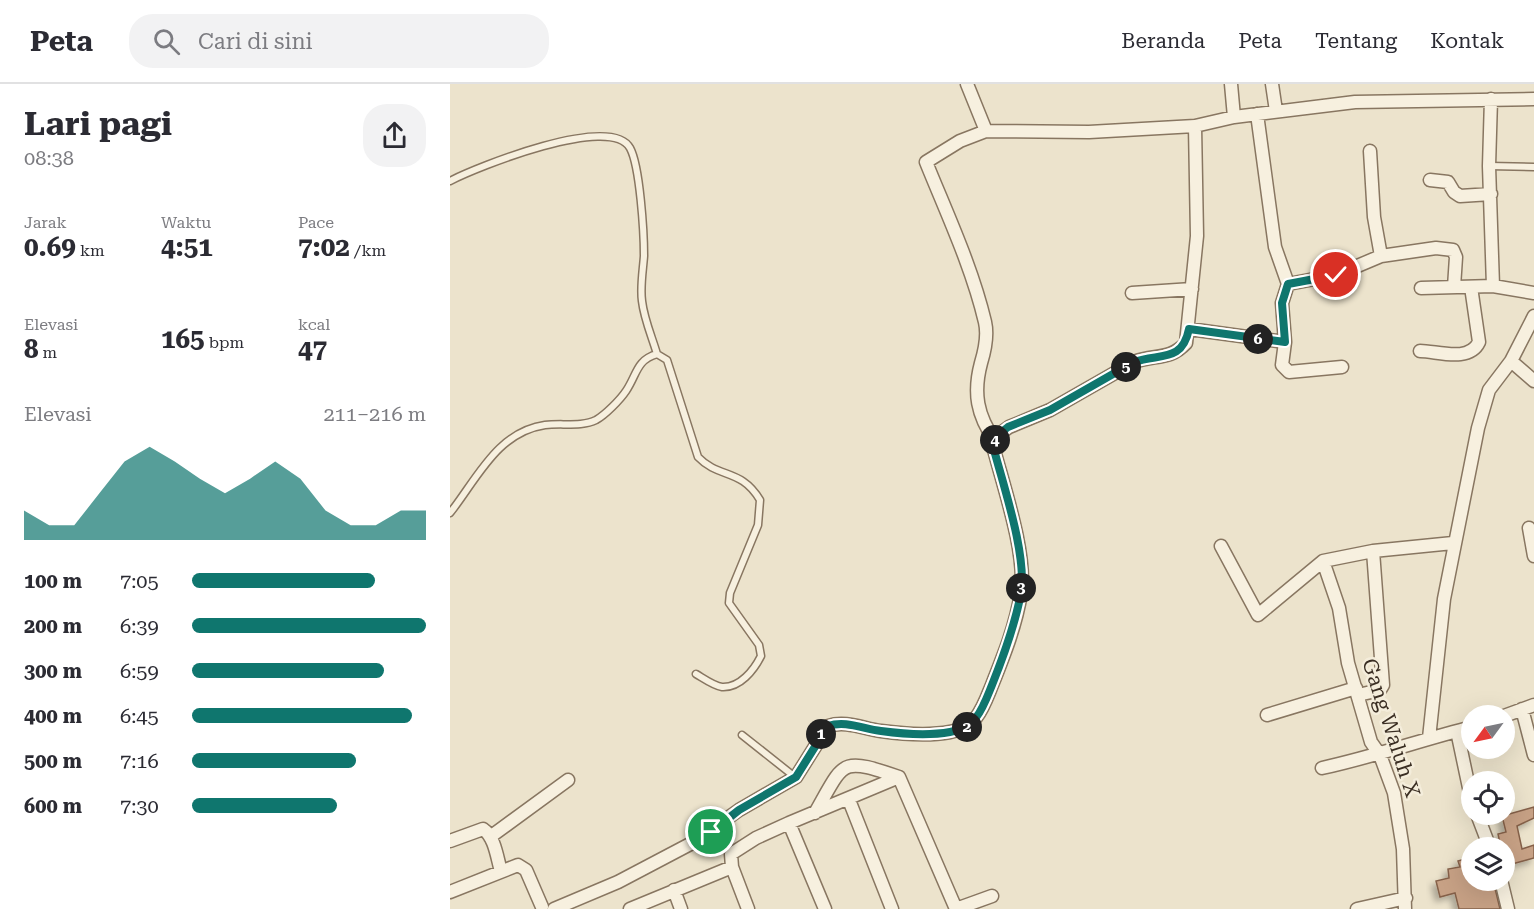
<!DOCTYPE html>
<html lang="id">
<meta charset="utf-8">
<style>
:root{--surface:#fff;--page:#f2f2f3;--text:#2b2b33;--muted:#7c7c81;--line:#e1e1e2;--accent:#0f766e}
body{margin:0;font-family:"Roboto Serif",serif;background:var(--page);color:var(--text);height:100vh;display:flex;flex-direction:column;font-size:22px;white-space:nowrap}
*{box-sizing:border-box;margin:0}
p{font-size:20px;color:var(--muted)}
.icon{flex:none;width:33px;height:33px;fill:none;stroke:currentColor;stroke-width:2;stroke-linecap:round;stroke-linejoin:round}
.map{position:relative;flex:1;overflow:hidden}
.panel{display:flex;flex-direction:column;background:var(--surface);width:450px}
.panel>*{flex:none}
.needle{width:39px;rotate:237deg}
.controls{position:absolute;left:1011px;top:621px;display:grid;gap:12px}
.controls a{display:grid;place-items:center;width:54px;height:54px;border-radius:50%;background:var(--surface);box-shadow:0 6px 24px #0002;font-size:30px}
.pin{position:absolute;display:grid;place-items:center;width:51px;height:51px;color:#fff;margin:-26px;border:3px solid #fff;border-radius:50%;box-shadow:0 2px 6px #0007}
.km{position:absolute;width:30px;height:30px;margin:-15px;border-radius:50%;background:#222;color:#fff;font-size:16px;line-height:30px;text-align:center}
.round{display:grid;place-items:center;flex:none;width:63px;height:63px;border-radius:24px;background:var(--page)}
.summary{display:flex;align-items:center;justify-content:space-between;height:102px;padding:0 24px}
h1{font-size:33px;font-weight:700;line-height:45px}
.stats{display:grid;grid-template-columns:repeat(3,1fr);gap:9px;height:102px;padding:6px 24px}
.stats div{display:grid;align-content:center}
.stats b{font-size:26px;font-weight:700}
.stats small{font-size:16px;font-weight:400}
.stats p{font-size:16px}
.chart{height:168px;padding:12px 24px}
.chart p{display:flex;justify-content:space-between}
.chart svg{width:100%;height:108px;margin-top:6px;fill:var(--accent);opacity:.7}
ul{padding:0 24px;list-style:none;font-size:20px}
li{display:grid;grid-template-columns:96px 72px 1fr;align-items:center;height:45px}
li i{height:15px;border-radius:8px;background:var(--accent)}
header{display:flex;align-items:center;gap:36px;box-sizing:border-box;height:84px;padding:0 30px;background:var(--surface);border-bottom:2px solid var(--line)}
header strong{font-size:28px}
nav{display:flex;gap:33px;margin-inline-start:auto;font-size:21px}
.search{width:420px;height:54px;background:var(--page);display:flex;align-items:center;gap:15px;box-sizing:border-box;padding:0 21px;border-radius:24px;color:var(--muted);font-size:22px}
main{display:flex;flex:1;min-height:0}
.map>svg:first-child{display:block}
</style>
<header>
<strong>Peta</strong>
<div class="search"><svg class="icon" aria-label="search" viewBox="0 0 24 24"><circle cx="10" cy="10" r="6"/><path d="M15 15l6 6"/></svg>Cari di sini</div>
<nav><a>Beranda</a><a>Peta</a><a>Tentang</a><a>Kontak</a></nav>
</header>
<main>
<section class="panel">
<div class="summary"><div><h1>Lari pagi</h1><p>08:38</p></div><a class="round"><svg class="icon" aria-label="share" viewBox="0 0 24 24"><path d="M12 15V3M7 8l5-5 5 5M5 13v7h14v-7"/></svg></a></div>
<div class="stats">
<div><p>Jarak</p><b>0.69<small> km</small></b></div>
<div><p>Waktu</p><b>4:51</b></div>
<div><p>Pace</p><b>7:02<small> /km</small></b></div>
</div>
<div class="stats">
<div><p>Elevasi</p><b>8<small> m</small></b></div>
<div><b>165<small> bpm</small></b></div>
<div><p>kcal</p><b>47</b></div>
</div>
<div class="chart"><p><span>Elevasi</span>211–216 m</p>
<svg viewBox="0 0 160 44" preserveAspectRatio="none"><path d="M0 44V32L10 38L20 38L30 25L40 12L50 6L60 12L70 19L80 25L90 19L100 12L110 19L120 32L130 38L140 38L150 32L160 32V44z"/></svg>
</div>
<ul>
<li><b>100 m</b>7:05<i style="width:78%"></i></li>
<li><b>200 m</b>6:39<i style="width:100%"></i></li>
<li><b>300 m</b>6:59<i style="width:82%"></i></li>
<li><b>400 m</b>6:45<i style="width:94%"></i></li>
<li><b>500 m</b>7:16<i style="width:70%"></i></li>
<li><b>600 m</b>7:30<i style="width:62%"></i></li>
</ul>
</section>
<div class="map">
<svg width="1084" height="825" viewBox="0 0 1084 825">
<defs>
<filter id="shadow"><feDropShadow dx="-4.5" dy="4.5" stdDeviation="3" flood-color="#0004"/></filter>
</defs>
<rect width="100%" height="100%" fill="#ece3cc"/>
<path fill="#c7a185" stroke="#856149" stroke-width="1.5" filter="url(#shadow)" d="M1084,723V734L1067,742L1072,765L1084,761V774L1062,780L1057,764H1051L1048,750L1056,748L1052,732Z
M1022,773V796H1043L1050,825H1009L1005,809L990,813L986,797L999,794L998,785L1010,783L1008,777Z"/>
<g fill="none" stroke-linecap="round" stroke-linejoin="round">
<g stroke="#887661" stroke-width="9">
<path id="service" d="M1039,82L1084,83
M0,97C27,83 161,29 180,64C190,82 194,149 194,172C193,186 190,203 192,217C194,235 202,253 207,270L217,276L248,373C269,395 291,384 310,416L308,441L280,509L279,519L309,561L311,572C304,586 290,604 272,603C264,602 253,594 246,590
M0,429C27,395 47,348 95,341C111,339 132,343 146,336C155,331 170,316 176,307C187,291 186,276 207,270
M292,651L345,693"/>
</g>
<g stroke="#887661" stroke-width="15">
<path id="minor" d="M517,0L536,47L639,48L745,42
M781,0L784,33
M822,0L826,27
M1041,15L1039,82L1043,202L1084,209
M807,30L825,163L838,200
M536,47L510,57L476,78C497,130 522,183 535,238C538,251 535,266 531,279C523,309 527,331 545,357
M920,67L924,133L931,172
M980,96L998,98L1004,108L1010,112L1041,110
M971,204L1043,202
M682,209L742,205
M739,245L835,258L832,219L838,200L886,191L931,172L986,164L1003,166L1006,173L1004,203
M835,258L832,281L839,288L892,283
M970,267C987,267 1019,279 1029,258L1021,203
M1061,277L1084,297
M1079,444L1084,472
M771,462L808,531L873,477L923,467
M873,477L889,524L898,579L921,658L930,671L944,709L953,765L955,825
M908,611L930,606L933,601L923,467L1003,459
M1072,625L1084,671
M817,631L906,604
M1054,632L1084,621
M1007,647L1022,718
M979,654L994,515L1028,344L1039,306L1061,277L1084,232
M872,684C923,673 971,656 1022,643
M399,716L442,825
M365,729C395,676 390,673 449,693L506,825
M1027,730L1040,764
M339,739L449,693
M40,753L118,696
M0,757L33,745C45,753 47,774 51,787
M1051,796L1058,825
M224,806L231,825
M0,808L68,781L76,786L92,823
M104,825L168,798L244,758L289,726L346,693L378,642C396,636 414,645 431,647C453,650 478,652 500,648C527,644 533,623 542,601C554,571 566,541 571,509C577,470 553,401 543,362L548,351L559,343L600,326L684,278C705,270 719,277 736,259L747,152L745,42L784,33L905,18L1084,15
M180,825L282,783
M298,825L282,783L281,770L306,754L339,739L375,825
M506,825L542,812
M907,825L956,814"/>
</g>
<use href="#service" stroke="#f7f0df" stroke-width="6"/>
<use href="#minor" stroke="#f7f0df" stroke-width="12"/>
</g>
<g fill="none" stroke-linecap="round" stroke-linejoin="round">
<g stroke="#fff" stroke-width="12">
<path id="route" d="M261,748L289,726L346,693L378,642C396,636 413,645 431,647C453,650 478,652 500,648C527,644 533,623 542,601C554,571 565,541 571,509C577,470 553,401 543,362L548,351L558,343L600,326L684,278C710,269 732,279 739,245L835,258L832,219L838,200L886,191"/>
</g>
<use href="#route" stroke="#0f766e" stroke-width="8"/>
</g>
<g text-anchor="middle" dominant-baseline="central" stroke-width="5" stroke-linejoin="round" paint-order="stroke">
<g font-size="21" fill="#3a2e23" stroke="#f4eddb">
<text transform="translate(941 644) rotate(72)">Gang Waluh X</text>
</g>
</g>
</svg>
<div class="controls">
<a><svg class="needle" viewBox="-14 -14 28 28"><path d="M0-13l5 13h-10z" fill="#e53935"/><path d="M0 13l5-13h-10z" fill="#7c7c81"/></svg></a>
<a><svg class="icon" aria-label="locate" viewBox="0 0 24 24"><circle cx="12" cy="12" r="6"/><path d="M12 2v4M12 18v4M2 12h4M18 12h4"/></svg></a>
<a><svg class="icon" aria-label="layers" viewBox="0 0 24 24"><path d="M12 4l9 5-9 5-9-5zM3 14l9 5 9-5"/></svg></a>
</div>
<div class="pin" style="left:261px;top:748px;background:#1e9e55"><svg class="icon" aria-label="arrive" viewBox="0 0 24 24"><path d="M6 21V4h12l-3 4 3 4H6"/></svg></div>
<div class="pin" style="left:886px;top:191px;background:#d93025"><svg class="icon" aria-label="check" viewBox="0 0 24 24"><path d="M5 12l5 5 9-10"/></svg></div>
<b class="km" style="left:371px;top:650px">1</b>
<b class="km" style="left:517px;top:643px">2</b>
<b class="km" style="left:571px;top:504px">3</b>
<b class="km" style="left:545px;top:356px">4</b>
<b class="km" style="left:676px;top:283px">5</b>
<b class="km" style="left:808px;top:255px">6</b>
</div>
</main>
